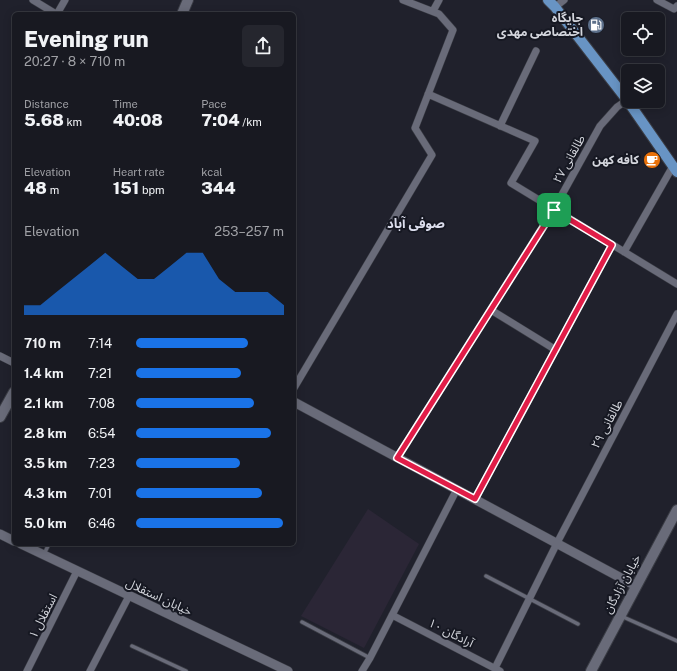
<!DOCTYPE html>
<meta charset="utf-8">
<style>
:root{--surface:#181921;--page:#25262e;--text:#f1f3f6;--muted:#9fa0a5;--line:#36383f;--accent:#1a73e8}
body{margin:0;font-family:"Public Sans","Noto Sans Arabic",sans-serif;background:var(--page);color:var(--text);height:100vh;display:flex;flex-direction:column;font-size:15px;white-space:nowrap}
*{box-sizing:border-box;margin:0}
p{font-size:13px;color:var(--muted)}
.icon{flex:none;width:22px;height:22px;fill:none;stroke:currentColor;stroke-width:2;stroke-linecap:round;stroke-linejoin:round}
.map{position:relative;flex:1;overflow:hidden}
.sheet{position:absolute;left:12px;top:12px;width:284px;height:534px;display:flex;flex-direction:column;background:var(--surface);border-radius:6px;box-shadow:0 2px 10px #0003,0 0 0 1px var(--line)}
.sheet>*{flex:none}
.controls{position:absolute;left:621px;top:12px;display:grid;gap:8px}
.controls a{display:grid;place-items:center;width:44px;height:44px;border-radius:6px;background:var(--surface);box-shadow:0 2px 10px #0003,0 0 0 1px var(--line);font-size:20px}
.pin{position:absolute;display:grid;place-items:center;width:34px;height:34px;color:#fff;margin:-17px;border-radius:8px;box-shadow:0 2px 6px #0006}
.round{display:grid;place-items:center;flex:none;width:42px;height:42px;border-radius:6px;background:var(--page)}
.summary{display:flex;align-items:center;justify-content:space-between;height:68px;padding:0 12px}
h1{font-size:22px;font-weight:800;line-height:30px}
.figures{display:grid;grid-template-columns:repeat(3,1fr);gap:6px;height:68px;padding:4px 12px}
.figures div{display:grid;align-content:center}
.figures b{font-size:17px;font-weight:800}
.figures small{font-size:11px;font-weight:400}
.figures p{font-size:11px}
.chart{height:112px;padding:8px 12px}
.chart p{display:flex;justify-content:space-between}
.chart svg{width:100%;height:72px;margin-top:4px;fill:var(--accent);opacity:.7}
ul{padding:0 12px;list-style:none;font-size:13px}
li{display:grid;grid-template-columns:64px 48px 1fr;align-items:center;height:30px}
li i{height:10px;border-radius:5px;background:var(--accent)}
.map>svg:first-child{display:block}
</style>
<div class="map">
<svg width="677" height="671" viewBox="0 0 677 671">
<rect width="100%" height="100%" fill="#20212c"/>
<path fill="#2b2636" d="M368,509L419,544L364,648L301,616Z"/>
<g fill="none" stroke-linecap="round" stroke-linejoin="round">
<g stroke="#3a3c44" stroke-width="5">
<path id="service" d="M44,554L49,544
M486,576L578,624
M621,616L677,641
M302,622L370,658
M132,646L186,671"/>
</g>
<g stroke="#3a3c44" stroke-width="8">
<path id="minor" d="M33,0L56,14
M657,0L674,9L677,6
M555,7L564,0
M433,11L439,0
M57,14L65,0
M428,94L535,141L511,183L677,284
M500,126L536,51
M624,252L673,166
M491,310L556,350
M0,356L14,363
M294,388L432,155L415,128L453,30L439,14L403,0
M397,458L554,209L600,126L617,107L627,100
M475,499L612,245
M392,615L500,671
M495,668L557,543L677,314
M27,671L77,571
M90,671L129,596
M362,671L370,658L457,489"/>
</g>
<g stroke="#3a3c44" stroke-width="10">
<path id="tertiary" d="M294,402L636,586
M0,534L14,541
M21,544L288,671"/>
</g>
<g stroke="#3a3c44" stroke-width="12">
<path id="secondary" d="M182,14L188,0
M0,417L14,392
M591,671L677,510"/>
</g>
<g stroke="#3a3c44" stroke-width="12">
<path id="primary" d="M548,0L555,7L627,100L677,172"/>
</g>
<use href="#service" stroke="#696b79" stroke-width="3.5"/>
<use href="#minor" stroke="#696b79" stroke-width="7"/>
<use href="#tertiary" stroke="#696b79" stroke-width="9"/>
<use href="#secondary" stroke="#696b79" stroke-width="10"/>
<use href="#primary" stroke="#6894c4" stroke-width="10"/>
</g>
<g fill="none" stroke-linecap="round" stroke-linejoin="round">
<g stroke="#fff" stroke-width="8">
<path id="route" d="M554,210L612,245L475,499L397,458Z"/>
</g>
<use href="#route" stroke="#e11d48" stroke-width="5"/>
</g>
<defs>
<g id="fuel-disc" transform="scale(0.9)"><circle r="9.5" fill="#5c6f8a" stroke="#161822"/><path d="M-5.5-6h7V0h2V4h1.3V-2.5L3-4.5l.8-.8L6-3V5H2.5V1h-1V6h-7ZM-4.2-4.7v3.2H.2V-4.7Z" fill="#fff"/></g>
<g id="cafe-disc" transform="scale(0.9)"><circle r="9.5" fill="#e8710a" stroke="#161822"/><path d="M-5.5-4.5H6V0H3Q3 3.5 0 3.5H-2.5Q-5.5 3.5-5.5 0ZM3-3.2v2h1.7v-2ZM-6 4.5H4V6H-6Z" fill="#fff"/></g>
</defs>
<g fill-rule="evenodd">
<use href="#fuel-disc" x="596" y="25"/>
<use href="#cafe-disc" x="652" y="160"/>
</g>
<g text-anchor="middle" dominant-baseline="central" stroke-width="4" stroke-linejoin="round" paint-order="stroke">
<g font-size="12" font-weight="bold" fill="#d4d6dd" stroke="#161822" text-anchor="end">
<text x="583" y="18">جایگاه<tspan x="583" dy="14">اختصاصی مهدی</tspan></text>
<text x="639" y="160">کافه کهن</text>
</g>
<g font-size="12" fill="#d4d6dd" stroke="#161822">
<text transform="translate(569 159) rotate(-61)">طالقانی ۲۷</text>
<text transform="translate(607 424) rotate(-62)">طالقانی ۲۹</text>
<text transform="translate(622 584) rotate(-62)">خیابان آزادگان</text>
<text transform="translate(159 597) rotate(25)">خیابان استقلال</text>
<text transform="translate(43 616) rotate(-63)">استقلال ۱</text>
<text transform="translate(451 633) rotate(27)">آرادگان ۱۰</text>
</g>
<g font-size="13" font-weight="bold" fill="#dcdeed" stroke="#161822">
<text x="416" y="223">صوفی آباد</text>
</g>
</g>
</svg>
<div class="controls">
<a><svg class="icon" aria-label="locate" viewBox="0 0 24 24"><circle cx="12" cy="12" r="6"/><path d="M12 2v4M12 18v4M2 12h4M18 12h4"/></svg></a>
<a><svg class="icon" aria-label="layers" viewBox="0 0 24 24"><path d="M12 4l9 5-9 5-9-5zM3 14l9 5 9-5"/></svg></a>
</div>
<div class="pin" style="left:554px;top:210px;background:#1e9e55"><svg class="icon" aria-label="arrive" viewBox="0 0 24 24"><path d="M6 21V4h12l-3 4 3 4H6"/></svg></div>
<section class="sheet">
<div class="summary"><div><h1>Evening run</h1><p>20:27 · 8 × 710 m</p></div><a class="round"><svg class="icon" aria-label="share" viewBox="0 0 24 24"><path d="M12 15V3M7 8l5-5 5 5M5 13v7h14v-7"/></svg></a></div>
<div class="figures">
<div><p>Distance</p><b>5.68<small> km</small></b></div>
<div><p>Time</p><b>40:08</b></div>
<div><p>Pace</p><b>7:04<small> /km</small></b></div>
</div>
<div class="figures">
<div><p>Elevation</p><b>48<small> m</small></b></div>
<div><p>Heart rate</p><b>151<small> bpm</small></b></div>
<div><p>kcal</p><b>344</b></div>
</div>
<div class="chart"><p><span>Elevation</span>253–257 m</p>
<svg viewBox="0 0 160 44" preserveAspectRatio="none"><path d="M0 44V38L10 38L20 30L30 22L40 14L50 6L60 14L70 22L80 22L90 14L100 6L110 6L120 22L130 30L140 30L150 30L160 38V44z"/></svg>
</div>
<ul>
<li><b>710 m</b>7:14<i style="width:76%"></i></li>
<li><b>1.4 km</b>7:21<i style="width:71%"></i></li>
<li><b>2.1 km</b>7:08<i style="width:80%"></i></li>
<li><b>2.8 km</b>6:54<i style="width:91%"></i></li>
<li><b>3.5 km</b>7:23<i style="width:70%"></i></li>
<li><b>4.3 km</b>7:01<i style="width:85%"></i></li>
<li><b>5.0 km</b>6:46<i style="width:99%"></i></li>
</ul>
</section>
</div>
